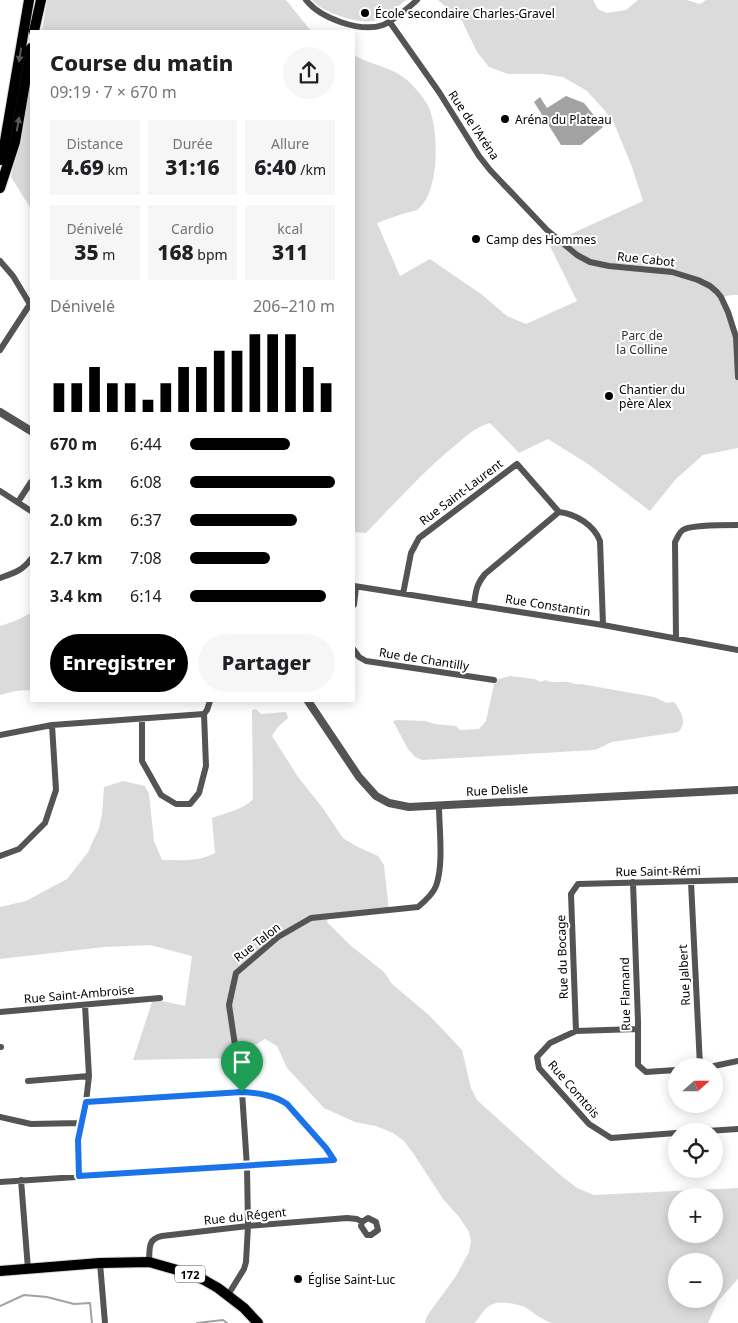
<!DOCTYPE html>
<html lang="fr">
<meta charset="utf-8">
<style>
:root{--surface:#fff;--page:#f6f6f6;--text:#202124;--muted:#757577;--accent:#000}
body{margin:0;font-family:"Noto Sans",sans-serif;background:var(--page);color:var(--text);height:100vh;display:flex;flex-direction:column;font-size:19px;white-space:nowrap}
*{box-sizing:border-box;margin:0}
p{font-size:16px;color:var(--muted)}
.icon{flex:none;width:28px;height:28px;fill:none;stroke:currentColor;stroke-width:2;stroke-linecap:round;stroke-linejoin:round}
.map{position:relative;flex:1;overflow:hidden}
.sheet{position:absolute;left:30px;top:30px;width:325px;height:672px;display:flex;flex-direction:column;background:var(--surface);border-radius:0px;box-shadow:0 2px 12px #0003}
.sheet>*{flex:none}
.needle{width:32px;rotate:69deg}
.buttons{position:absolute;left:668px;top:1058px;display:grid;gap:10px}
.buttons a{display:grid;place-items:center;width:55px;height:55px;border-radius:50%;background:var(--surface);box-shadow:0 2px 12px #0003;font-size:25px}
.pin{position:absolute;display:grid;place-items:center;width:42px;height:42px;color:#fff;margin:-51px -21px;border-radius:50% 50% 50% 0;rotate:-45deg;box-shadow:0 0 5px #0007}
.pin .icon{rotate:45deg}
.round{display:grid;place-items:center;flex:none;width:52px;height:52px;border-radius:26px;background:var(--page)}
.summary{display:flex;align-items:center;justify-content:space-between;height:85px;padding:0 20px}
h1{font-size:22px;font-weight:800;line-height:38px}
.figures{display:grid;grid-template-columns:repeat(3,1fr);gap:8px;height:85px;padding:5px 20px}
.figures div{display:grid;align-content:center;border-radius:0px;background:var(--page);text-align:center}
.figures b{font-size:21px;font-weight:800}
.figures small{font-size:14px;font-weight:400}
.figures p{font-size:14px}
.chart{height:140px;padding:10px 20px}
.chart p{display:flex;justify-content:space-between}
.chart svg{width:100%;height:90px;margin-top:5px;stroke:var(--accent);stroke-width:6}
.button{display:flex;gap:10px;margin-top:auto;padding:10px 20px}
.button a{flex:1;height:58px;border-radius:30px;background:var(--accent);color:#fff;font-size:20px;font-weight:800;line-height:58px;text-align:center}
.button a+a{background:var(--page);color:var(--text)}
ul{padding:0 20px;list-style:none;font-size:16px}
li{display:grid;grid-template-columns:80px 60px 1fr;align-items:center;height:38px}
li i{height:12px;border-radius:6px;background:var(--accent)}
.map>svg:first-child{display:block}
</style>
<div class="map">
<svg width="738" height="1323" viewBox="0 0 738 1323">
<rect width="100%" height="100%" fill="#fff"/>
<path fill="#dbdbdb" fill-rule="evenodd" d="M47,0H286L311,31H42Z
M312,0H406C397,7 385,19 373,21C358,24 321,12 312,0Z
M438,0H593L598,9L607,13L626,10L638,0H687L700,4L706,0H738V295H732L721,297L736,340L738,373V448L703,455L676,479L650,511L588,464L548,439L519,453L490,423C475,427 464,438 452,448C421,474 394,504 366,533L354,532V55C374,67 396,66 414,87C419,92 426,101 429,108C439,131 440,194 417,210C414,211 409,212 406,213C396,216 387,219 377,223L400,276L430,259L481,294L507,316L526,324L577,301L549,244L643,201L632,167L614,123L605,111L587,91L563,77L543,74H508L489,67L477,52L462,21Z
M31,81V209L11,177Z
M31,613V690L15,691L0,695V626L15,621Z
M510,676L535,679L540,682L545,680C553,684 560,681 568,682C573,683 575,685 581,684L654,697L667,703L674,702C681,710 688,724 678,732L612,742L595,750L422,760L415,757L408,749L393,721L397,720L425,721L435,724L456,726L460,730L479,729L486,721L495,680Z
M256,709L261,714L286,712L288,718L277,728L272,736L298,777L322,807L343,838L356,846L378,856L384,865L389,911L328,919L327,922L350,945L384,972L392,984L429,1015L462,1050L471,1088L477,1100L559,1174L577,1188L594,1195L738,1188V1279L718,1301L708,1323H552C542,1320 534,1313 525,1307C520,1305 515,1304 509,1303C490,1300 485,1308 475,1323H425L427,1316L456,1276L469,1252L471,1242L469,1232L460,1218L443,1199L415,1156L404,1141L393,1133L376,1126L355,1122L324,1108L287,1068L277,1046L265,1039L234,1058L133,1060L153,999L185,1006L192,956L150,945L104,947L0,959V907L26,901L67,879L89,851C91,842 98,834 100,824C103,813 103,799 104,787L123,781L145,786L149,794L154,841L162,860C180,860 199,862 215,853L212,818C223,814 245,809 253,799L252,710ZM676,1196H714V1234H676ZM676,1261H714V1299H676Z"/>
<path fill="#a2a2a2" d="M566,96L584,103L603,127L581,145H561L534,102L540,97L547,108Z"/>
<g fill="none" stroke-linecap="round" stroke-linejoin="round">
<path stroke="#a2a2a2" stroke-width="2" d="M0,1306L24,1295L47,1297L74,1304L90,1303L92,1323
M197,1323L223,1320L227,1323"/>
<g stroke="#dbdbdb" stroke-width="12">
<path id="primary" d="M34,31L41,0
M0,160L4,147L29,0
M0,188L15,142L31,48
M0,1271L100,1263L149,1262L188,1273L204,1280L218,1288L244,1308L258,1323"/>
</g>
<path stroke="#545454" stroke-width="6" d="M306,0C320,18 360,33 383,25C391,22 411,6 417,0
M389,21L439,92L479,156L490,170L547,230L577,255L590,262L609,266L672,272L698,280L710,286L717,292L721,297L728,312L736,337L738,377
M0,261L13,276L31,306
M0,350L30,304
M0,491L31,511
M18,502L31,482
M559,512C576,514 594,525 600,541L603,625
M0,578C14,573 22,571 31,559
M354,586L603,625L738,650
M403,594L411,553L419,538L517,464L559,512
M474,604C476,591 476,585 485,574L559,512
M354,605L356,587
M676,638L675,542C678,537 679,531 685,529C693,525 727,525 738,525
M354,650L359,657L366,661L494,680
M142,719V761L161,795L176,804H190L199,793L206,766L204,714L207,710L210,701
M0,735L52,725L204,714
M0,856L19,849L45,823L56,790L52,725
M633,882L638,1021V1065L646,1072L676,1070
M691,882L700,1066
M0,1012L160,998
M637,1029L576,1031L550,1043L537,1057L539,1068L589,1124L611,1138L676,1133
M576,1031L571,894L578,884L738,880
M0,1047H1
M714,1066L738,1061
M28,1081L89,1076
M86,1102L242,1092C258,1092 274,1095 287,1104L325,1148L334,1160
M0,1117L31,1124L81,1123
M707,1131L738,1129
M79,1176L78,1140L86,1102L89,1076L85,1005
M21,1180L28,1269
M0,1182L334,1160
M149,1262C150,1249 147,1239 162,1236L248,1226L347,1218L357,1219L362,1222L368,1218L376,1222L378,1230L371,1235H367L361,1226L362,1222
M100,1263L105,1323
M228,1295L244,1269L246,1262L248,1226L247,1167L242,1092L229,1005L236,973L278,937L311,918L418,907C424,902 433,894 436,886C444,864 439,829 439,805"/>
<path stroke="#545454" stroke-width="8" d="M0,412L31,431
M308,701L359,777L376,796L389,803L409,807L738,790"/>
<use href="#primary" stroke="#000" stroke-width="10"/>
</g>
<defs><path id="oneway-solid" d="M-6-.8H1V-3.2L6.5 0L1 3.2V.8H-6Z" transform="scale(1.25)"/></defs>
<g fill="#595959">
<use href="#oneway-solid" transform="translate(20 55) rotate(99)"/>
<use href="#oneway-solid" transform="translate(18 124) rotate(-80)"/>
</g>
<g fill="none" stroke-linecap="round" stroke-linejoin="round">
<g stroke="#fff" stroke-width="10">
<path id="route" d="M242,1092C258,1093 274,1095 287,1104L326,1148L334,1160L79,1176L78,1140L86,1102Z"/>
</g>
<use href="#route" stroke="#1a73e8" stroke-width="6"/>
</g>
<g fill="#000" stroke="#fff" stroke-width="2">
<circle cx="365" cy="13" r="5"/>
<circle cx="505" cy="119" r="5"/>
<circle cx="476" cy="239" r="5"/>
<circle cx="609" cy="396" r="5"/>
<circle cx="298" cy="1279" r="5"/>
</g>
<g text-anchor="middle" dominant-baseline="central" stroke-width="4" stroke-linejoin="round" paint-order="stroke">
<rect fill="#fff" stroke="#4c4c4c" stroke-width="1" x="175" y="1265.5" width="30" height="17" rx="4"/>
<g font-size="11" font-weight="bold" fill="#000">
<text x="190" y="1274">172</text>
</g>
<g font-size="12" fill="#000" stroke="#fff" text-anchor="start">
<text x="375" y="13">École secondaire Charles-Gravel</text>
<text x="515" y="119">Aréna du Plateau</text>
<text x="486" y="239">Camp des Hommes</text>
<text x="619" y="389">Chantier du<tspan x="619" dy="14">père Alex</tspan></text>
<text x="308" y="1279">Église Saint-Luc</text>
</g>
<g font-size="12" fill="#000" stroke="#fff">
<text transform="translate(474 125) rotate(56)">Rue de l'Aréna</text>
<text transform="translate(646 259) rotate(6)">Rue Cabot</text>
<text transform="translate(461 492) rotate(-37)">Rue Saint-Laurent</text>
<text transform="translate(548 605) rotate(9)">Rue Constantin</text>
<text transform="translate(424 659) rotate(9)">Rue de Chantilly</text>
<text transform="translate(497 790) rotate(-3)">Rue Delisle</text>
<text transform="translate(658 871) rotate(-1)">Rue Saint-Rémi</text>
<text transform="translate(257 942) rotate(-38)">Rue Talon</text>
<text transform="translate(562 957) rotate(-92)">Rue du Bocage</text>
<text transform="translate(684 975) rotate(-93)">Rue Jalbert</text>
<text transform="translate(79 994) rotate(-5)">Rue Saint-Ambroise</text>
<text transform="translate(625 994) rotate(-91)">Rue Flamand</text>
<text transform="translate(574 1089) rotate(49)">Rue Comtois</text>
<text transform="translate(245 1216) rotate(-6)">Rue du Régent</text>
</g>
<g font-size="12" fill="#323232" stroke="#fff">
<text x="642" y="335">Parc de<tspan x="642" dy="14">la Colline</tspan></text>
</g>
</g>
</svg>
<div class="buttons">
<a><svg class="needle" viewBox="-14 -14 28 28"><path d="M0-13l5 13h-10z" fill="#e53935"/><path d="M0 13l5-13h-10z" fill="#757577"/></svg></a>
<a><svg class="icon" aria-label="locate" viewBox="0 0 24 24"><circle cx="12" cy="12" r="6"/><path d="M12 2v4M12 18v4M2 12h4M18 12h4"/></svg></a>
<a>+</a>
<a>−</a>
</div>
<div class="pin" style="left:242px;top:1092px;background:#1e9e55"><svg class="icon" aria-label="arrive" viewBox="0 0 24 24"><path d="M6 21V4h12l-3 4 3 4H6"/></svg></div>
<section class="sheet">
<div class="summary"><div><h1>Course du matin</h1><p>09:19 · 7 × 670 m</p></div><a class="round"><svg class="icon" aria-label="share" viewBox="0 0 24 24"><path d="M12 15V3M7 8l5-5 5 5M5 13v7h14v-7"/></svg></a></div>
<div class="figures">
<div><p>Distance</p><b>4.69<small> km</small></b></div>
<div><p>Durée</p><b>31:16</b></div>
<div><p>Allure</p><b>6:40<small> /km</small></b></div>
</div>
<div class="figures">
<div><p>Dénivelé</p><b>35<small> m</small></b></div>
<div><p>Cardio</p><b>168<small> bpm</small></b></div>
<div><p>kcal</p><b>311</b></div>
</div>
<div class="chart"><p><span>Dénivelé</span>206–210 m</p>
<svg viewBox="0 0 160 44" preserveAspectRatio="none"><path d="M5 44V30M15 44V30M25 44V22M35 44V30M45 44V30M55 44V38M65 44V30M75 44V22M85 44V22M95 44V14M105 44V14M115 44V6M125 44V6M135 44V6M145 44V22M155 44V30"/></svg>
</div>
<ul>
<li><b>670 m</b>6:44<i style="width:69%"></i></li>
<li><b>1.3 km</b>6:08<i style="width:100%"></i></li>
<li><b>2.0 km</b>6:37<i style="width:74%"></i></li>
<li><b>2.7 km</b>7:08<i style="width:55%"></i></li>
<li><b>3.4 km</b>6:14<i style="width:94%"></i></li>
</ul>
<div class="button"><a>Enregistrer</a><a>Partager</a></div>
</section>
</div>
